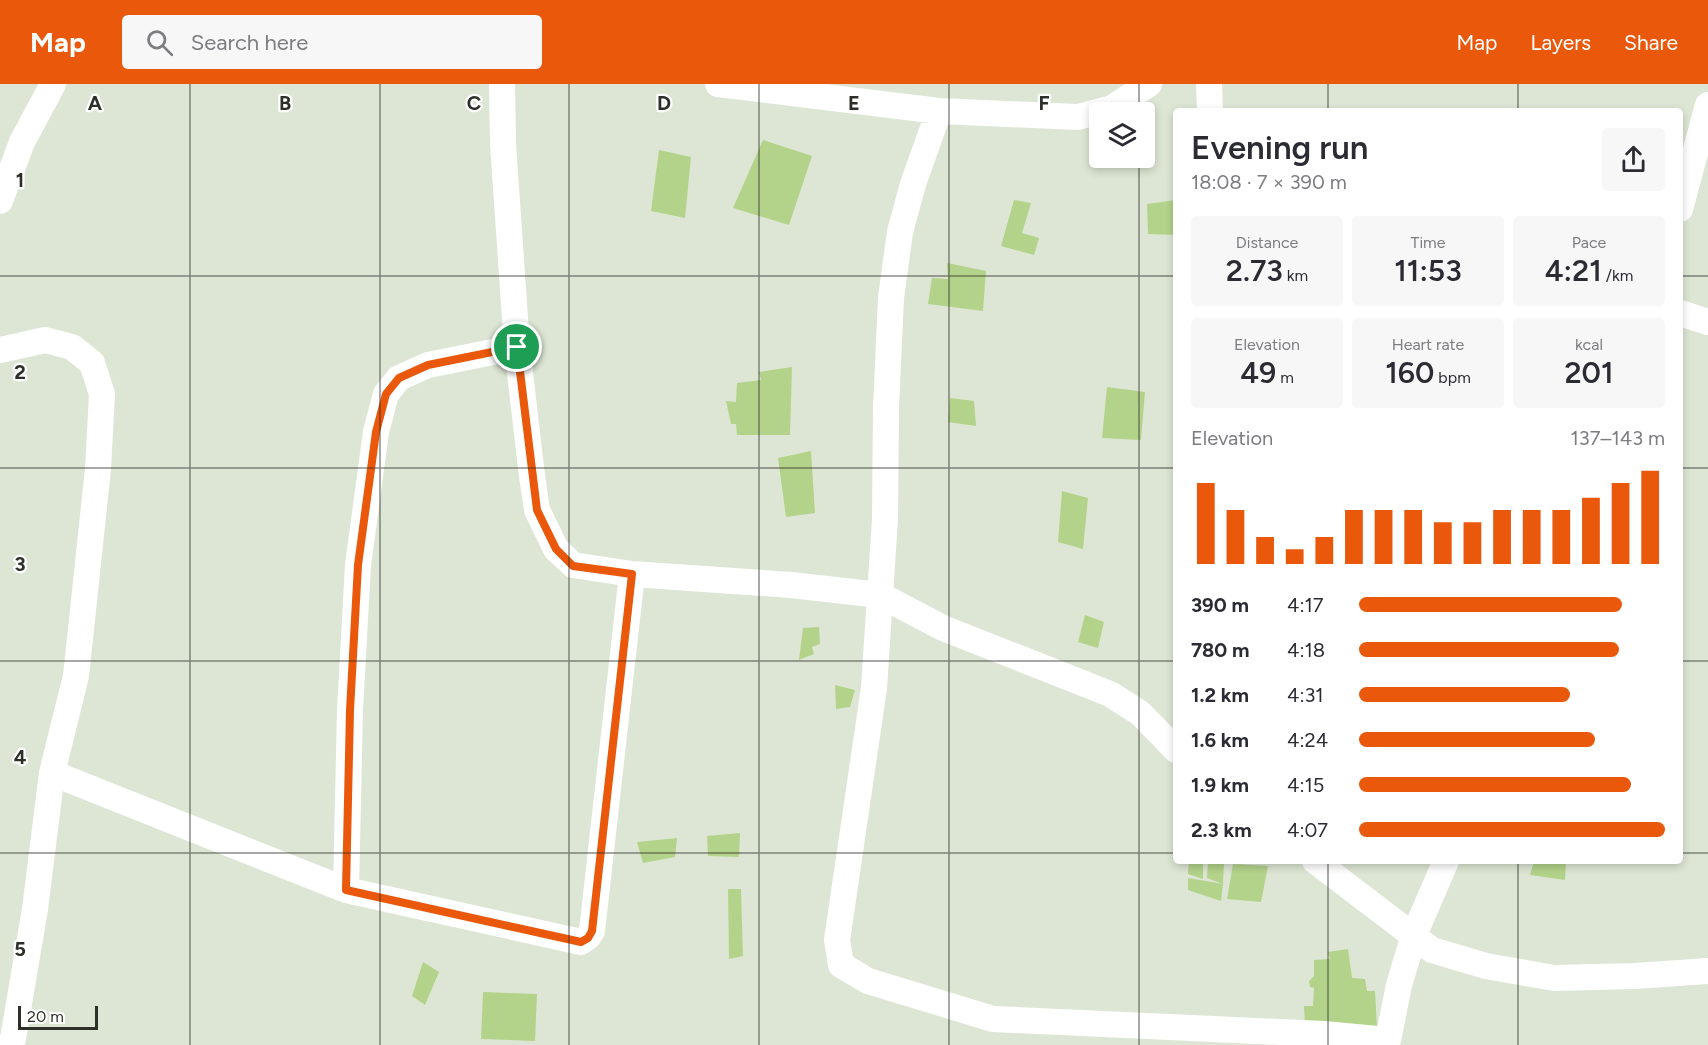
<!DOCTYPE html>
<meta charset="utf-8">
<style>
:root{--surface:#fff;--page:#f7f7f7;--text:#2b2b33;--muted:#7c7c81;--accent:#ea580c}
body{margin:0;font-family:Figtree,sans-serif;background:var(--page);color:var(--text);height:100vh;display:flex;flex-direction:column;font-size:22px;white-space:nowrap}
*{box-sizing:border-box;margin:0}
p{font-size:20px;color:var(--muted)}
.icon{flex:none;width:33px;height:33px;fill:none;stroke:currentColor;stroke-width:2;stroke-linecap:round;stroke-linejoin:round}
.map{position:relative;flex:1;overflow:hidden}
.drawer{position:absolute;left:1173px;top:24px;width:510px;height:756px;display:flex;flex-direction:column;background:var(--surface);border-radius:6px;box-shadow:0 3px 9px #0003}
.drawer>*{flex:none}
.fabs{position:absolute;left:1089px;top:18px;display:grid;gap:12px}
.fabs a{display:grid;place-items:center;width:66px;height:66px;border-radius:6px;background:var(--surface);box-shadow:0 3px 9px #0003;font-size:30px}
.scale{position:absolute;left:18px;bottom:15px;width:80px;box-sizing:border-box;padding-left:6px;border:3px solid #2d3029;border-top:0;font-size:16px;line-height:21px;white-space:nowrap;color:#2d3029;-webkit-text-stroke:4px #fff;paint-order:stroke}
.pin{position:absolute;display:grid;place-items:center;width:51px;height:51px;color:#fff;margin:-26px;border:3px solid #fff;border-radius:50%;box-shadow:0 2px 6px #0007}
.round{display:grid;place-items:center;flex:none;width:63px;height:63px;border-radius:6px;background:var(--page)}
.summary{display:flex;align-items:center;justify-content:space-between;height:102px;padding:0 18px}
h1{font-size:33px;font-weight:600;line-height:45px}
.metrics{display:grid;grid-template-columns:repeat(3,1fr);gap:9px;height:102px;padding:6px 18px}
.metrics div{display:grid;align-content:center;border-radius:6px;background:var(--page);text-align:center}
.metrics b{font-size:30px;font-weight:600}
.metrics small{font-size:16px;font-weight:400}
.metrics p{font-size:16px}
.chart{height:168px;padding:12px 18px}
.chart p{display:flex;justify-content:space-between}
.chart svg{width:100%;height:108px;margin-top:6px;stroke:var(--accent);stroke-width:6}
ul{padding:0 18px;list-style:none;font-size:20px}
li{display:grid;grid-template-columns:96px 72px 1fr;align-items:center;height:45px}
li i{height:15px;border-radius:8px;background:var(--accent)}
header{display:flex;align-items:center;gap:36px;box-sizing:border-box;height:84px;padding:0 30px;background:var(--accent);color:#fff}
header strong{font-size:28px}
nav{display:flex;gap:33px;margin-inline-start:auto;font-size:21px}
.search{width:420px;height:54px;background:var(--page);display:flex;align-items:center;gap:15px;box-sizing:border-box;padding:0 21px;border-radius:6px;color:var(--muted);font-size:22px}
.map>svg:first-child{display:block}
</style>
<header>
<strong>Map</strong>
<div class="search"><svg class="icon" aria-label="search" viewBox="0 0 24 24"><circle cx="10" cy="10" r="6"/><path d="M15 15l6 6"/></svg>Search here</div>
<nav><a>Map</a><a>Layers</a><a>Share</a></nav>
</header>
<div class="map">
<svg width="1708" height="961" viewBox="0 0 1708 961">
<rect width="100%" height="100%" fill="#dde6d4"/>
<path fill="#b3d38a" d="M763,56L812,72L789,141L733,124Z
M659,66L691,73L685,134L651,127Z
M1014,116L1031,119L1022,149L1039,154L1034,171L1001,162Z
M1176,116V151L1148,150L1147,120Z
M947,179L986,187L983,227L928,220L932,194L948,195Z
M792,283L790,351H737L736,340H731L726,317L736,318L737,299L761,296L759,288Z
M1107,303L1145,308L1141,356L1102,354Z
M950,314L974,317L976,342L948,338Z
M811,367L815,429L786,433L778,374Z
M1062,407L1088,414L1083,465L1058,458Z
M1085,531L1104,538L1098,564L1078,558Z
M819,543L820,560L812,563L814,570L799,576L803,544Z
M835,601L855,606L850,623L836,625Z
M740,749L739,773L708,772L707,752Z
M677,754L675,773L643,779L637,758Z
M1189,777H1203V795L1188,790Z
M1208,777L1224,779L1223,800L1221,817L1188,806V794L1223,800L1207,794Z
M1534,777H1566L1565,796L1530,791Z
M1233,780L1268,782L1261,818L1227,815Z
M728,805H741L743,872L729,875Z
M1348,865L1352,894L1365,895L1367,907H1375L1377,943L1305,941L1304,922H1313L1314,904L1310,903L1309,897L1314,892V876L1330,875L1328,868Z
M423,878L439,888L425,921L412,912Z
M483,908L537,910L535,957L481,955Z"/>
<g fill="none" stroke-linecap="round" stroke-linejoin="round">
<path stroke="#fff" stroke-width="26" d="M502,0L503,60L517,263L532,392L537,426L556,465L573,481L632,490L791,501L880,511L943,544L1110,610L1140,629L1176,666
M718,0L939,27L1078,33L1112,24L1149,0
M1209,0L1210,27
M939,27L913,100L900,148L891,214L886,323L885,435L874,604L837,856L841,881L868,897L993,935L1324,950L1388,956
M0,117L22,58L53,0
M1680,125L1708,21
M1680,229L1708,238
M0,266L45,256L72,263L92,279L102,310L98,385L76,592L52,689L35,825L13,955L9,961
M52,689L346,806L581,858L588,853L592,847L632,490
M1315,777L1432,866L1486,882L1554,894L1635,892L1708,887
M346,806L350,626L358,481L376,348L386,310L399,294L428,281L517,263
M1387,961L1399,901L1414,851L1446,777"/>
</g>
<g fill="none" stroke-linecap="round" stroke-linejoin="round">
<g stroke="#fff" stroke-width="12">
<path id="route" d="M517,263L537,426L556,465L573,482L632,490L592,847L588,854L581,858L346,806L350,626L358,481L376,348L386,310L399,294L428,281Z"/>
</g>
<use href="#route" stroke="#ea580c" stroke-width="8"/>
</g>
<path fill="none" stroke="#2d3029" stroke-width="1.5" stroke-opacity="0.55" d="M190,0V961M380,0V961M569,0V961M759,0V961M949,0V961M1139,0V28M1328,0V27M1518,0V27M1139,74V961M0,192H1176M1680,192H1708M0,384H1176M1680,384H1708M0,577H1176M1680,577H1708M0,769H1176M1680,769H1708M1328,777V961M1518,777V961"/>
<g font-size="20" text-anchor="middle" font-weight="bold" fill="#2d3029" stroke="#fff" stroke-width="4.5" stroke-linejoin="round" paint-order="stroke">
<text x="95" y="26">A</text>
<text x="285" y="26">B</text>
<text x="474" y="26">C</text>
<text x="664" y="26">D</text>
<text x="854" y="26">E</text>
<text x="1044" y="26">F</text>
<text x="20" y="103">1</text>
<text x="20" y="295">2</text>
<text x="20" y="487">3</text>
<text x="20" y="680">4</text>
<text x="20" y="872">5</text>
</g>
</svg>
<div class="fabs">
<a><svg class="icon" aria-label="layers" viewBox="0 0 24 24"><path d="M12 4l9 5-9 5-9-5zM3 14l9 5 9-5"/></svg></a>
</div>
<div class="scale">20 m</div>
<div class="pin" style="left:517px;top:263px;background:#1e9e55"><svg class="icon" aria-label="arrive" viewBox="0 0 24 24"><path d="M6 21V4h12l-3 4 3 4H6"/></svg></div>
<section class="drawer">
<div class="summary"><div><h1>Evening run</h1><p>18:08 · 7 × 390 m</p></div><a class="round"><svg class="icon" aria-label="share" viewBox="0 0 24 24"><path d="M12 15V3M7 8l5-5 5 5M5 13v7h14v-7"/></svg></a></div>
<div class="metrics">
<div><p>Distance</p><b>2.73<small> km</small></b></div>
<div><p>Time</p><b>11:53</b></div>
<div><p>Pace</p><b>4:21<small> /km</small></b></div>
</div>
<div class="metrics">
<div><p>Elevation</p><b>49<small> m</small></b></div>
<div><p>Heart rate</p><b>160<small> bpm</small></b></div>
<div><p>kcal</p><b>201</b></div>
</div>
<div class="chart"><p><span>Elevation</span>137–143 m</p>
<svg viewBox="0 0 160 44" preserveAspectRatio="none"><path d="M5 44V11M15 44V22M25 44V33M35 44V38M45 44V33M55 44V22M65 44V22M75 44V22M85 44V27M95 44V27M105 44V22M115 44V22M125 44V22M135 44V17M145 44V11M155 44V6"/></svg>
</div>
<ul>
<li><b>390 m</b>4:17<i style="width:86%"></i></li>
<li><b>780 m</b>4:18<i style="width:85%"></i></li>
<li><b>1.2 km</b>4:31<i style="width:69%"></i></li>
<li><b>1.6 km</b>4:24<i style="width:77%"></i></li>
<li><b>1.9 km</b>4:15<i style="width:89%"></i></li>
<li><b>2.3 km</b>4:07<i style="width:100%"></i></li>
</ul>
</section>
</div>
